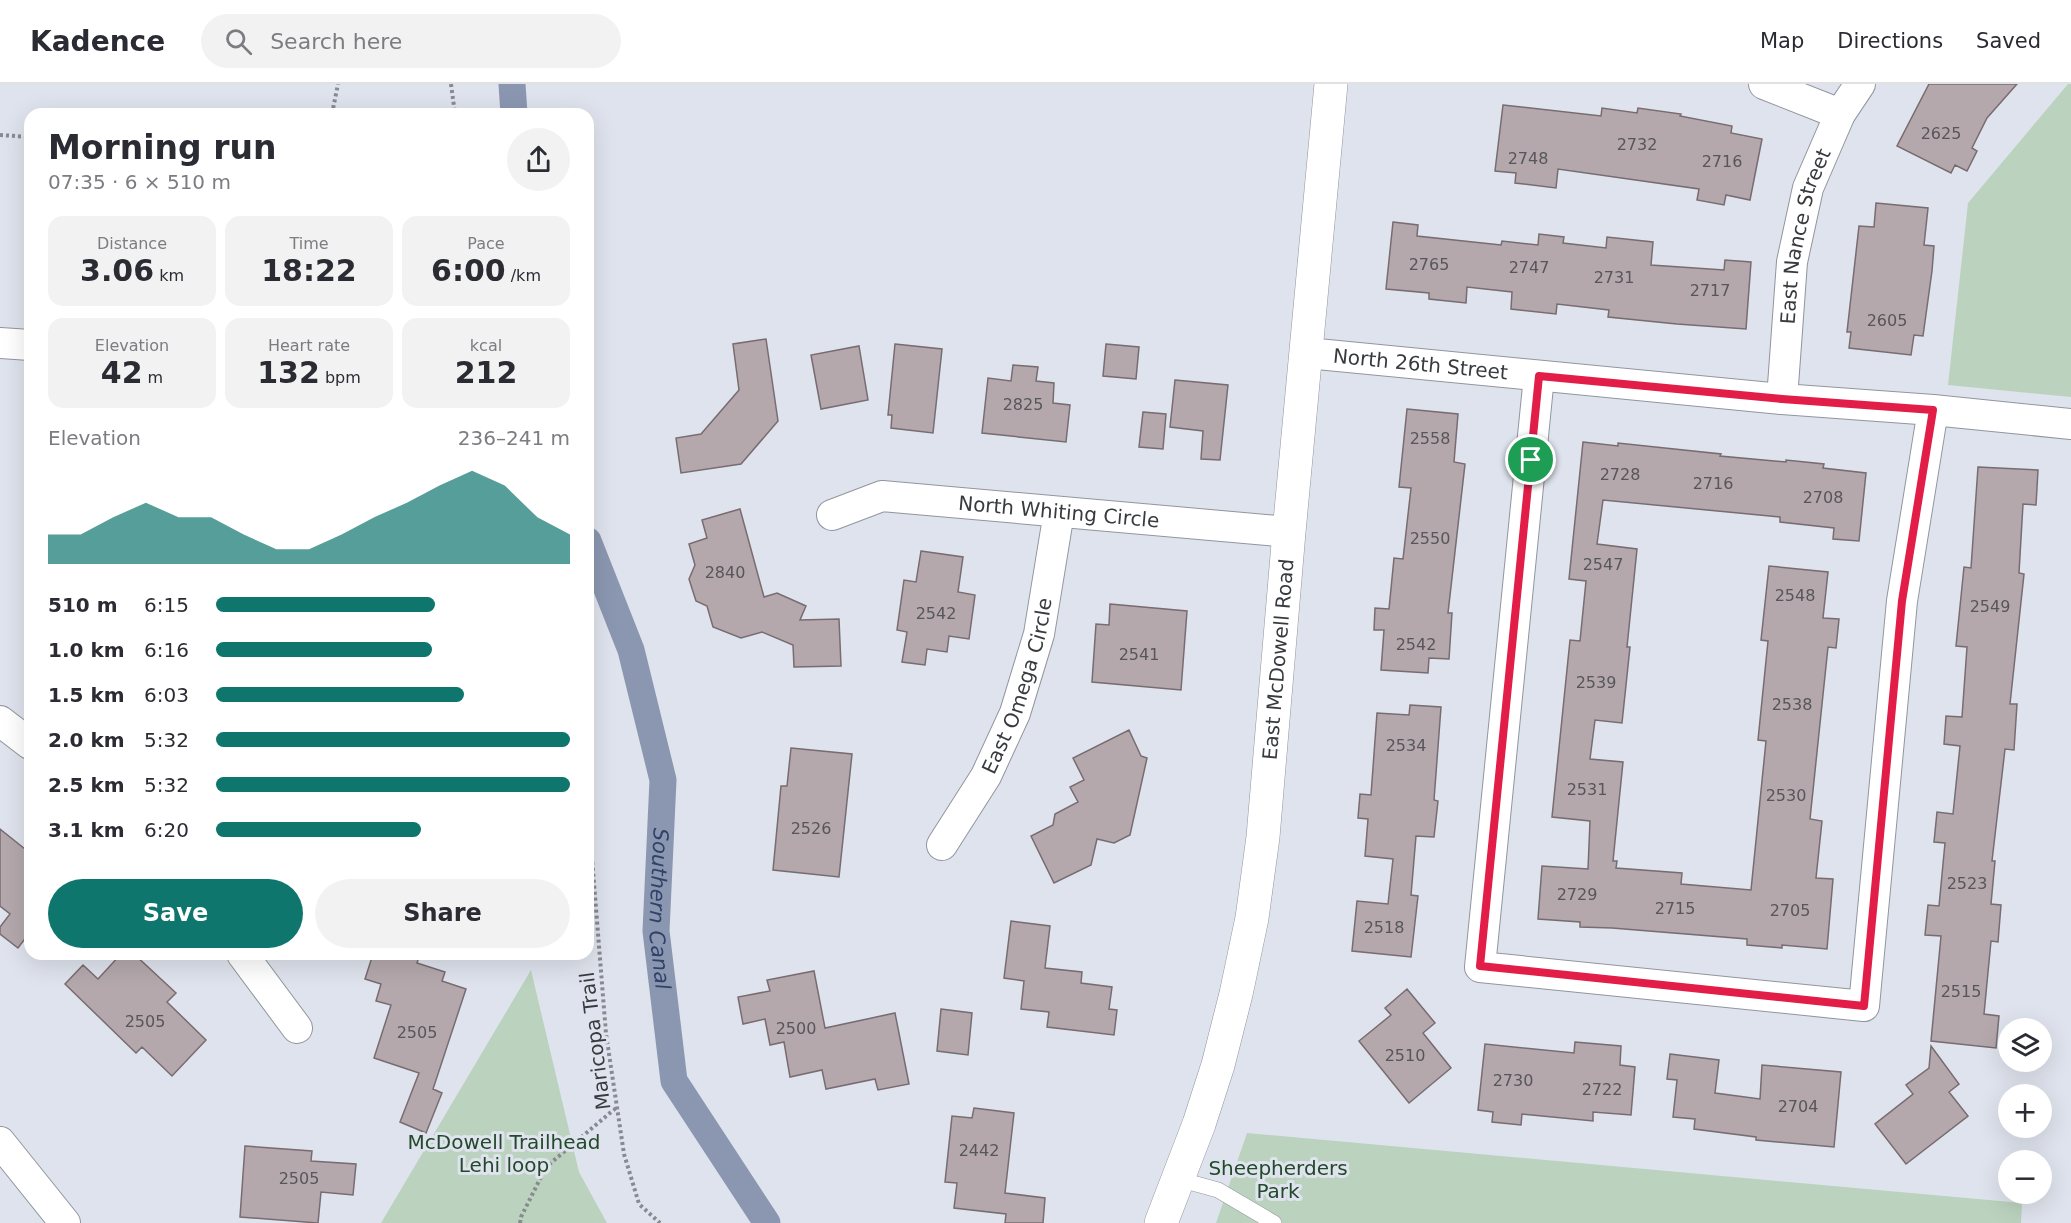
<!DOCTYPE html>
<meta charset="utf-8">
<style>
:root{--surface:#fff;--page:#f2f2f3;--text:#2b2b33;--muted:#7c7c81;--line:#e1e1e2;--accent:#0f766e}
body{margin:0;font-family:"DejaVu Sans",sans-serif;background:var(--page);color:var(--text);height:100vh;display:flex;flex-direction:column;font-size:22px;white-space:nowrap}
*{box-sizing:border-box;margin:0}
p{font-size:20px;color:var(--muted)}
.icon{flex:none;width:33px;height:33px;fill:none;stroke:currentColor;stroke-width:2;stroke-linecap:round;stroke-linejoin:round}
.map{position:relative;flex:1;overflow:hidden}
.sheet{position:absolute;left:24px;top:24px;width:570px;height:852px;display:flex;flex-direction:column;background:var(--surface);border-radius:18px;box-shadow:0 6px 24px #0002}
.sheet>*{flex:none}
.tools{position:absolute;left:1998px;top:934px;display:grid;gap:12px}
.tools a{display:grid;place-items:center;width:54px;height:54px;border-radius:50%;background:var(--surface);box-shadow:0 6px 24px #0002;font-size:30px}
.pin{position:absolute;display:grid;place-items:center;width:51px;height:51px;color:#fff;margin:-26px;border:3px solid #fff;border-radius:50%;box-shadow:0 2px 6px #0007}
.round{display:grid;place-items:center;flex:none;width:63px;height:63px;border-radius:32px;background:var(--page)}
.overview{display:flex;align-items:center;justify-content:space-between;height:102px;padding:0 24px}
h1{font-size:33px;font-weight:700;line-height:45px}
.stats{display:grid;grid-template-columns:repeat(3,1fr);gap:9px;height:102px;padding:6px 24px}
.stats div{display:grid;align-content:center;border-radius:15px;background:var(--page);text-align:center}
.stats b{font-size:30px;font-weight:700}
.stats small{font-size:16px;font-weight:400}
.stats p{font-size:16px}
.chart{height:168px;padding:12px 24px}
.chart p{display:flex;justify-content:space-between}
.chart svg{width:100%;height:108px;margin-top:6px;fill:var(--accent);opacity:.7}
.button{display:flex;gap:12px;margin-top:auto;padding:12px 24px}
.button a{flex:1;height:69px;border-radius:36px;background:var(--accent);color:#fff;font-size:24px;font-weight:700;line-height:69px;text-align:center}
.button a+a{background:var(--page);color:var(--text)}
ul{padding:0 24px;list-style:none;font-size:20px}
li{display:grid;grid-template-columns:96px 72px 1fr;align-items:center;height:45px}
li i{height:15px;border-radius:8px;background:var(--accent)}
header{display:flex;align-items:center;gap:36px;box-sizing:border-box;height:84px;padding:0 30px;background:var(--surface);border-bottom:2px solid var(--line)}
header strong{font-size:28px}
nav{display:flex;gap:33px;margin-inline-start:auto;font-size:21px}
.search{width:420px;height:54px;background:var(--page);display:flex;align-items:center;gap:15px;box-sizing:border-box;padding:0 21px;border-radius:33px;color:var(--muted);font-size:22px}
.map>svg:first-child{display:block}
</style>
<header>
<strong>Kadence</strong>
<div class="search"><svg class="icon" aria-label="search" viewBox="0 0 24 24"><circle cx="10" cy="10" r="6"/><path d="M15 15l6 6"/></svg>Search here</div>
<nav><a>Map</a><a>Directions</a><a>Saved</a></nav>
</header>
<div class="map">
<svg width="2071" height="1139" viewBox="0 0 2071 1139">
<rect width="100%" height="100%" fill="#dfe3ed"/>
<path fill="#bbd3be" d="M2068,0H2071V313L1948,301L1968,119Z
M531,886L579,1088L607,1139H381Z
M1247,1049L2022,1119L2021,1139H1216Z"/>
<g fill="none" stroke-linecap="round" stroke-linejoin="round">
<g stroke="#8b97b1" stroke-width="27">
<path d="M512,0L514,30"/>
<path id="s1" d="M588,457L631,566L663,696L656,847L674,997L767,1139"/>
</g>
</g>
<path fill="#b4a8ac" stroke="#776c70" stroke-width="1.5" d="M1929,0H2017L1987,34L1972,64L1977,67L1967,87L1955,81L1951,89L1897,62Z
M1503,21L1601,32L1602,24L1637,29L1638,24L1681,30L1680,32L1732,42L1731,49L1762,55L1750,116L1726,111L1724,121L1697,116L1699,105L1558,85L1556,104L1515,99L1516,89L1495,87Z
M1876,119L1928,124L1924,161L1934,162L1932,187L1923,252L1914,251L1911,271L1849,264L1851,248H1847L1859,142L1874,143Z
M1393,138L1418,141L1417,152L1501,161L1502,157L1538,161L1539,150L1564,153L1563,159L1606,164L1607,153L1653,158L1651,181L1724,186L1725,176L1751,178L1746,245L1677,240L1608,233L1609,226L1557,220L1556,230L1511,225L1512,208L1467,203L1466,219L1429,215V209L1386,205Z
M766,255L778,337L741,380L681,389L676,354L701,350L739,306L733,260Z
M895,260L942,265L933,349L891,344L892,331H888Z
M1106,260L1139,263L1136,295L1103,292Z
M859,262L868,316L821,325L811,271Z
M1013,281L1038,283L1036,297L1054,299L1053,319L1070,321L1066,358L982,349L988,294L1011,297Z
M1175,296L1228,301L1220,376L1201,375L1203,347L1170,343Z
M1407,325L1458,330L1454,378L1465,380L1448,529H1452L1449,575L1429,574L1428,589L1381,586L1384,546H1374L1375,524L1389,525L1394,474L1403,475L1411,404L1399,403Z
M1143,328L1166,330L1163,365L1139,363Z
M1583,358L1618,362V359L1721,370L1720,372L1786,378V376L1824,380L1823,384L1866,389L1859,457L1833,455L1834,444L1780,438V433L1603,416L1597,460L1637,465L1627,563H1630L1622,639L1595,636L1590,675L1623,678L1613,777H1617L1616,784L1682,789L1681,800L1751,806L1766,657L1758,656L1768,557L1761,556L1769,482L1828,488L1823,534L1839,535L1836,564L1828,563L1810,735L1822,737L1816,794L1833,795L1827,865L1782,861V864L1747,861V855L1612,844L1580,843V838L1538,835L1542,782L1588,785L1590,737L1552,733L1570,556L1580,557L1586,497L1569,495Z
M1978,383L2038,386L2036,421L2023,420L2019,489L2024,490L2010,620H2017L2014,666L2005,665L1992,777H1995L1991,820L2001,821L1998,858L1991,857L1984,930L1999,932L1996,964L1931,957L1941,852L1925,851L1928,821L1939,822L1945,759L1934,758L1937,728L1953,730L1960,662L1944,660L1946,632L1962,633L1967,563L1956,562L1964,483L1971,484Z
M740,425L764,513L777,509L806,522L800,536L839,535L841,582L794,583L793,561L762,548L741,554L713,543L707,522L696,517L689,495L695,481L689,460L707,454L702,436Z
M921,467L963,473L958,508L975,511L969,555L949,552L947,568L927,565L925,581L902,578L907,548L897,546L904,496L916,498Z
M1110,520L1187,527L1181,606L1092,598L1096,540L1109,541Z
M1410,621L1441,623L1434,716L1438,717L1434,753L1416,752L1411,811L1418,812L1411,873L1352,867L1357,817L1388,820L1393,775L1365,772L1368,735L1358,734L1360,710L1371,711L1377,629L1409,631Z
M1129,646L1141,672L1147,674L1130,751L1114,759L1097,755L1091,781L1054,799L1031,752L1053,741L1055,730L1078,718L1070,703L1084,696L1073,674Z
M791,664L852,670L839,793L773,786L781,702H787Z
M0,745L30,769V848L18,864L0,850V843L10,830L0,822Z
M1011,837L1050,842L1045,884L1082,888L1081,899L1112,903L1109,925L1117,926L1114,951L1047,943L1049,928L1021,925L1024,897L1004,894Z
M121,870H134L176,909L167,918L206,956L172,992L142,963L136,969L65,900L83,881L98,895Z
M373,870H420L417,879L445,888L442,897L466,905L433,1005L442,1009L426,1049L400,1038L419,989L374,974L391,921L376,917L381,900L365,895Z
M814,887L825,944L895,929L909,1000L878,1006L875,995L826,1005L822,986L790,993L784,958L770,961L765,935L743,940L738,913L770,907L767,896Z
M1407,905L1435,939L1423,949L1451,984L1409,1019L1359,957L1391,931L1385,924Z
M941,925L972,929L968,971L937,967Z
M1575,958L1621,962L1620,981L1635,983L1631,1031L1593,1028V1037L1522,1030L1521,1041L1492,1038L1493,1028L1478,1026L1485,960L1574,969Z
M1931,962L1959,1000L1949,1008L1968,1032L1906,1080L1875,1040L1913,1010L1906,1001L1929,984Z
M1670,970L1719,976L1715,1009L1760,1015L1762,981L1841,988L1834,1063L1756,1056V1053L1694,1045L1695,1035L1673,1033L1677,996L1667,995Z
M974,1024L1014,1029L1005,1109L1045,1114L1043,1139H1005L1006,1130L954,1124L957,1099L945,1098L952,1032L972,1034Z
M245,1062L312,1067L311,1077L356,1080L353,1111L321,1108L318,1139L240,1133Z"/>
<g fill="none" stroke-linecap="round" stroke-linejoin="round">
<g stroke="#91959e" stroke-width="16">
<path id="service" d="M1178,1095L1218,1106L1274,1139"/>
</g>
<g stroke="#91959e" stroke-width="32">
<g id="minor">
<path d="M1764,0L1840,30"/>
<path d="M0,259L30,261"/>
<path id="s2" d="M1307,269L1782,315L1933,326L2071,340"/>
<path d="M1539,292L1480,883L1864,922L1902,517L1933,326"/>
<path id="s3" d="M1782,315L1792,178L1808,104L1840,30L1860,0"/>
<path id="s4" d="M832,431L882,412L1289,448"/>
<path d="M0,637L30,660"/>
<path id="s5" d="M942,761L986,692L1015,629L1039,550L1059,428"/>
<path d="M242,870L297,944"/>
<path d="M0,1058L65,1139"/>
</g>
</g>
<g stroke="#91959e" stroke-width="34">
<g id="secondary">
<path id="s6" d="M1161,1139L1199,1040L1218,981L1236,910L1252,834L1263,753L1289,448L1331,0"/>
</g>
</g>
<path stroke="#878a90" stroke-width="4" stroke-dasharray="3 3" stroke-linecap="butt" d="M451,0L455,30
M332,30L338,0
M0,51L30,53
M588,724L606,950L624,1070L639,1120L660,1139
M520,1139L521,1133L546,1083L617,1023"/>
<use href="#service" stroke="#fff" stroke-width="15"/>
<use href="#minor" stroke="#fff" stroke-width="30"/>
<use href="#secondary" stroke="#fff" stroke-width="33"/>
</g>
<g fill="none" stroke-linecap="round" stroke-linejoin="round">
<g stroke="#fff" stroke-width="12">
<path id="route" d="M1539,292L1782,315L1933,326L1902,517L1864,922L1480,882Z"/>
</g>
<use href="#route" stroke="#e11d48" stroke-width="8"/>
</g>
<g text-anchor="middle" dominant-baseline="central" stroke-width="6" stroke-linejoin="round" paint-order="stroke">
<g font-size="16" fill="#57565a">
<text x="1941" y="49">2625</text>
<text x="1637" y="60">2732</text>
<text x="1528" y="74">2748</text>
<text x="1722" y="77">2716</text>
<text x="1429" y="180">2765</text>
<text x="1529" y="183">2747</text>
<text x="1614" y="193">2731</text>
<text x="1710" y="206">2717</text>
<text x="1887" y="236">2605</text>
<text x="1023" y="320">2825</text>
<text x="1430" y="354">2558</text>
<text x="1620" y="390">2728</text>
<text x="1713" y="399">2716</text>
<text x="1823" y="413">2708</text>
<text x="1430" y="454">2550</text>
<text x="1603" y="480">2547</text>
<text x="725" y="488">2840</text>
<text x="1795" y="511">2548</text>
<text x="1990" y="522">2549</text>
<text x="936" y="529">2542</text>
<text x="1416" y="560">2542</text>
<text x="1139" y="570">2541</text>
<text x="1596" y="598">2539</text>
<text x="1792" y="620">2538</text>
<text x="1406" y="661">2534</text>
<text x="1587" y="705">2531</text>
<text x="1786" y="711">2530</text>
<text x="811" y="744">2526</text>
<text x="1967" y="799">2523</text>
<text x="1577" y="810">2729</text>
<text x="1675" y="824">2715</text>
<text x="1790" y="826">2705</text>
<text x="1384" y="843">2518</text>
<text x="1961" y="907">2515</text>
<text x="145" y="937">2505</text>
<text x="796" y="944">2500</text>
<text x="417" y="948">2505</text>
<text x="1405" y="971">2510</text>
<text x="1513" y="996">2730</text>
<text x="1602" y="1005">2722</text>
<text x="1798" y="1022">2704</text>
<text x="979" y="1066">2442</text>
<text x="299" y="1094">2505</text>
</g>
<g font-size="20" fill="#383a3e" stroke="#dfe3ed">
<text stroke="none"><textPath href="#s3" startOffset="165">East Nance Street</textPath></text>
<text stroke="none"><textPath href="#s2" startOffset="114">North 26th Street</textPath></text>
<text stroke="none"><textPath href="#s4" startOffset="231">North Whiting Circle</textPath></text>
<text stroke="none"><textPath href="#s6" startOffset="579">East McDowell Road</textPath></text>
<text stroke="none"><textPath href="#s5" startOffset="178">East Omega Circle</textPath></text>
<text transform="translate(595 957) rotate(-97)">Maricopa Trail</text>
</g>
<g font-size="20" fill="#224929" stroke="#dfe3ed">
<text x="504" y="1058">McDowell Trailhead<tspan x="504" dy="23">Lehi loop</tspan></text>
<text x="1278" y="1084">Sheepherders<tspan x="1278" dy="23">Park</tspan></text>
</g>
<g font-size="21" font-style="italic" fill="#314269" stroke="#dfe3ed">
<text stroke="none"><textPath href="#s1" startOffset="380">Southern Canal</textPath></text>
</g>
</g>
</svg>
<div class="tools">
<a><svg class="icon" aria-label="layers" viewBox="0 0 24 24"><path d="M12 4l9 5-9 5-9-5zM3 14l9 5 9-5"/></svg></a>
<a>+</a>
<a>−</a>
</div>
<div class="pin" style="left:1531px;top:376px;background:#1e9e55"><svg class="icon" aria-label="arrive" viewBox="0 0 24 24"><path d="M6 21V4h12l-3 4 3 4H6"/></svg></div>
<section class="sheet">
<div class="overview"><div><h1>Morning run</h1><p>07:35 · 6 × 510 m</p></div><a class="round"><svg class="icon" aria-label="share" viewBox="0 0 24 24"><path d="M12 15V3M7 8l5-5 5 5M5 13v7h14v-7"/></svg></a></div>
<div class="stats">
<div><p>Distance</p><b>3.06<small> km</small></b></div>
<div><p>Time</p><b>18:22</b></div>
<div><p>Pace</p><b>6:00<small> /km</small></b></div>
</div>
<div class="stats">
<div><p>Elevation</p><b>42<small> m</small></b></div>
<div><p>Heart rate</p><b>132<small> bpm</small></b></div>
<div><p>kcal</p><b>212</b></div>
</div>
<div class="chart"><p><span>Elevation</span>236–241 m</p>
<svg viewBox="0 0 160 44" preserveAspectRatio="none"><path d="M0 44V32L10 32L20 25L30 19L40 25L50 25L60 32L70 38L80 38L90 32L100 25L110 19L120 12L130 6L140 12L150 25L160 32V44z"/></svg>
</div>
<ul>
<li><b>510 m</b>6:15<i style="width:62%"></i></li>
<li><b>1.0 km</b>6:16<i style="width:61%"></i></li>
<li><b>1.5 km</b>6:03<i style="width:70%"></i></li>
<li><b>2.0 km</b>5:32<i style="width:100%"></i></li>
<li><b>2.5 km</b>5:32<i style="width:100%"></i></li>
<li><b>3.1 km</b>6:20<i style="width:58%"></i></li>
</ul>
<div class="button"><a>Save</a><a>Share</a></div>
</section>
</div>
